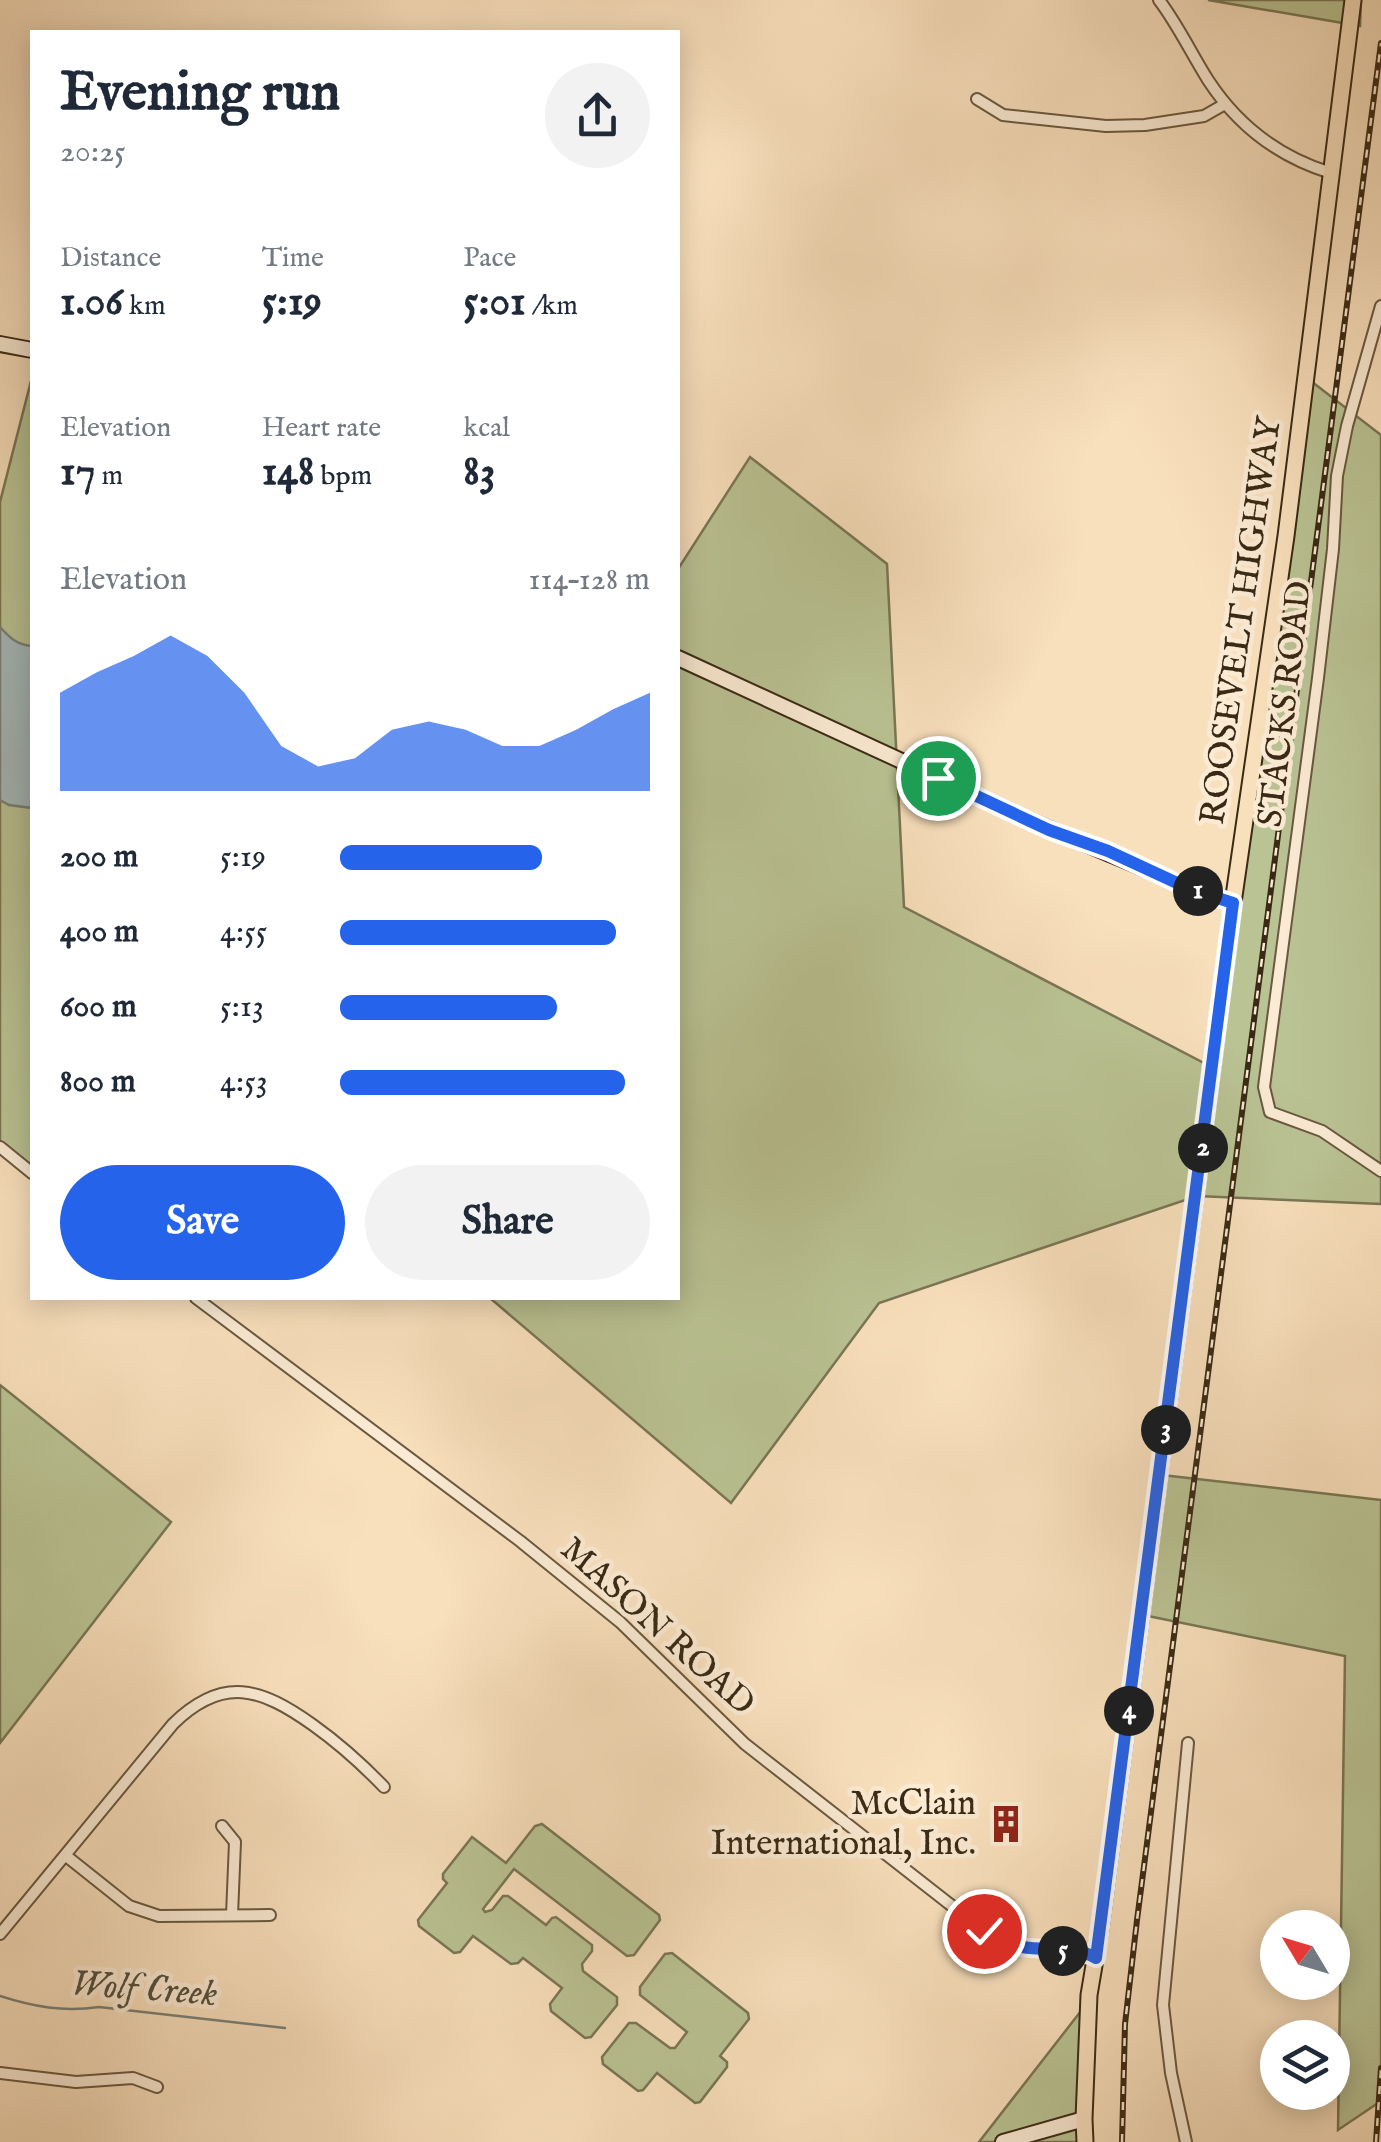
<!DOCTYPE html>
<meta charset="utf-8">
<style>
:root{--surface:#fff;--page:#f2f2f3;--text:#1f2937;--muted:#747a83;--accent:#2563eb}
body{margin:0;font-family:"IM FELL English",serif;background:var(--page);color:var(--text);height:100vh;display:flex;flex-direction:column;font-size:38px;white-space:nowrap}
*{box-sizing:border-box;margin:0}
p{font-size:32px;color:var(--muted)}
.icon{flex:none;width:55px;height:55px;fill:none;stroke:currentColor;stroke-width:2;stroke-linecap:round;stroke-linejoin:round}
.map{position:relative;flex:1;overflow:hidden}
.details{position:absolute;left:30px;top:30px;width:650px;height:1270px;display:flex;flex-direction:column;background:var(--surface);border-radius:0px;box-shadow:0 5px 25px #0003}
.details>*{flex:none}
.needle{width:65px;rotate:308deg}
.buttons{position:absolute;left:1260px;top:1910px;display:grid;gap:20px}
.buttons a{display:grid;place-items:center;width:90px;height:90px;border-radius:50%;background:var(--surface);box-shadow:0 5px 25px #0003;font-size:50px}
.pin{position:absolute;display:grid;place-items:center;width:85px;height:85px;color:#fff;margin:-42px;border:5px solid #fff;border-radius:50%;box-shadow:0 2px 10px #0007}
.km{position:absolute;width:50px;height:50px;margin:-25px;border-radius:50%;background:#222;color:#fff;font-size:28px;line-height:50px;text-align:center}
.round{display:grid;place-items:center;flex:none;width:105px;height:105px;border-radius:52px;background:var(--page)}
.overview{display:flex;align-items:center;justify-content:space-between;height:170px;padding:0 30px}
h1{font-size:55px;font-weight:700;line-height:75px}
.figures{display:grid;grid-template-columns:repeat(3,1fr);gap:15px;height:170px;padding:10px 30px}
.figures div{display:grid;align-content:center}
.figures b{font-size:42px;font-weight:700}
.figures small{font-size:28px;font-weight:400}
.figures p{font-size:28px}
.chart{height:280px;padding:20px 30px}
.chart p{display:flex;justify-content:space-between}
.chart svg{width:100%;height:180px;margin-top:10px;fill:var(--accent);opacity:.7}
.button{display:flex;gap:20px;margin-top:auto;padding:20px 30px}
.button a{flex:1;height:115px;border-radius:60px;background:var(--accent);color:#fff;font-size:40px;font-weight:700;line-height:115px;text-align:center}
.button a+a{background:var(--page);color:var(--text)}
ul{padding:0 30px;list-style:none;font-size:32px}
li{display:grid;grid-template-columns:160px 120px 1fr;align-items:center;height:75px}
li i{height:25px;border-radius:12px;background:var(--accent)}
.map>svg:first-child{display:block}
</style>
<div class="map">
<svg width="1381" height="2142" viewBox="0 0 1381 2142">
<rect width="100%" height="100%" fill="#f9e0bd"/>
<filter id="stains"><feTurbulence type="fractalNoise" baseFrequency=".002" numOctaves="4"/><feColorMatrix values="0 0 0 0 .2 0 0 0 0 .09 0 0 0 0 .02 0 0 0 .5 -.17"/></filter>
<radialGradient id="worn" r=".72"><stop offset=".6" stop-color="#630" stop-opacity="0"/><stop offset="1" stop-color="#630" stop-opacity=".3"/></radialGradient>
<path fill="#bac394" stroke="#7a7654" stroke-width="2.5" d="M1208,0H1361L1360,26Z
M32,377V648L18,652L0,634V502Z
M1307,378L1381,435V1204L1197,1196L879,1303L731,1503L490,1298H678V569L750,457L887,564L904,907L1206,1064L1226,898Z
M32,789V1166L0,1141V791Z
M0,1385L171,1522L0,1743Z
M1162,1475L1381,1500V2101L1338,2130L1345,1656L1143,1615Z
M542,1824L659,1915L660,1920L634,1955L627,1956L514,1869L483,1909L485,1912L492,1910L503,1896H508L546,1925L552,1918L556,1917L592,1945V1951L582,1964L583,1971L617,1997V2005L591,2037L585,2038L551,2011L550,2004L562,1988L523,1958L518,1963L511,1964L473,1936L460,1952L454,1953L419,1926L418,1920L447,1883L443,1879V1874L472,1837L506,1863L535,1826Z
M672,1953L748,2013L749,2019L720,2056L727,2062V2067L700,2102L695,2103L657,2073L643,2090L638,2091L603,2064L602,2057L629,2023H636L670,2048H675L687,2032L640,1995V1987L665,1954Z
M1095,1993L1087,2142H979Z"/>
<path fill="#a4babc" stroke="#7a8079" stroke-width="2.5" d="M0,627C10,638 17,645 32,646V808L9,805L0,800Z"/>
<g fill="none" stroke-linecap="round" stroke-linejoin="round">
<path stroke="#7a8079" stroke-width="2.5" d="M0,1996C34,2007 63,2012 99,2007L285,2028"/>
<g stroke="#6a583f" stroke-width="14">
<path id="street" d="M1159,0C1178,25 1191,53 1208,80C1238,126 1279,157 1331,173
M977,99L1003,115L1106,126L1145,125L1204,116L1225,104
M1381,306L1347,426L1337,476L1333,549L1318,678L1264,1087L1270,1112L1322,1131L1381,1171
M0,1147L32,1173
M196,1298L520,1541L620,1622L745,1744L984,1931C996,1938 1007,1945 1022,1947C1045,1951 1075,1946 1096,1958
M222,1826L235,1842L232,1915
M65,1855L129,1906L159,1916L270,1915
M0,1934L173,1724C223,1675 261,1688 313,1725C341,1745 360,1762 384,1787
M0,2073L76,2082L133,2078L157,2087
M1186,2142L1171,2073L1163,2005L1188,1743"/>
</g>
<g stroke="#3a2a15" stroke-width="18">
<path id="secondary" d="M0,344L32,350
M678,658L1049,829C1111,853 1170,882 1233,903
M1003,2142L1084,2119"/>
</g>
<g stroke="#3a2a15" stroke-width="19">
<path id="primary" d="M1085,2142L1084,2119L1089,1995L1100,1930L1233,903L1286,536L1353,0"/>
</g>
<use href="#street" stroke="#fbebd4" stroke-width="10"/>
<use href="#secondary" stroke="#fbebd4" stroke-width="14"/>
<use href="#primary" stroke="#f9e0bd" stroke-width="15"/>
<g stroke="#3a2a15" stroke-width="6">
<path id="rail" d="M1122,2142L1125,2024L1137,1920L1381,43
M1376,2142L1381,2068"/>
</g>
<use href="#rail" stroke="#fbebd4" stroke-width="2.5" stroke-dasharray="8" stroke-linecap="butt"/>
</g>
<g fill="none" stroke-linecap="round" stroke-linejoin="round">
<g stroke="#fff" stroke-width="20">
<path id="route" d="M938,778L1049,830L1108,851L1190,889L1233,903L1096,1958C1076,1946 1046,1951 1022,1947C1007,1945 996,1938 984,1931"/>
</g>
<use href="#route" stroke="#2563eb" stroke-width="12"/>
</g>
<defs>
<g id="building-bare" transform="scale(3)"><path d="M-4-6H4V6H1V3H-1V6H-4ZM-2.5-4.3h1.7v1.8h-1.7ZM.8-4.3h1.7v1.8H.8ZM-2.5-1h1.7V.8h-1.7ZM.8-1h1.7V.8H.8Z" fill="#8f2418" stroke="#fbebd4" stroke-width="2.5" paint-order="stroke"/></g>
</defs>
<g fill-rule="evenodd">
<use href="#building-bare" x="1006" y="1824"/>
</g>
<g text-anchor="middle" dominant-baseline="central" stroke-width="9" stroke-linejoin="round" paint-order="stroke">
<g font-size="35" fill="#3a2a15" stroke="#fbebd4">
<text transform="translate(1242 621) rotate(-82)">ROOSEVELT HIGHWAY</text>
<text transform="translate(1286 704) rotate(-83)">STACKS ROAD</text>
<text transform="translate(657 1627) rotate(42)">MASON ROAD</text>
</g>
<g font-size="35" fill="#3a2a15" stroke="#fbebd4" text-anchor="end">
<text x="976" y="1804">McClain<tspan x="976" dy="40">International, Inc.</tspan></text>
</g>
<g font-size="38" font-style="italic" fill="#544e3f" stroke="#fbebd4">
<text transform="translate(144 1990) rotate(4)">Wolf Creek</text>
</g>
</g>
<rect width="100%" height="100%" filter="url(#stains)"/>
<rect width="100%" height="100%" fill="url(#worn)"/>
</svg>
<div class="buttons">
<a><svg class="needle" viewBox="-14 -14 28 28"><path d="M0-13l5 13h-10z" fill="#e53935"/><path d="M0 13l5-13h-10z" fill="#747a83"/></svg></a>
<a><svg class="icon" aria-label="layers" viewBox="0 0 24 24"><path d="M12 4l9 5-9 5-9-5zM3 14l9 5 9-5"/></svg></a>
</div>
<div class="pin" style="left:938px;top:778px;background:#1e9e55"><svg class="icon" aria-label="arrive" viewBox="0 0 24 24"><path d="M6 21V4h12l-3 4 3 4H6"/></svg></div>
<div class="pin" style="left:984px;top:1931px;background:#d93025"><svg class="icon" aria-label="check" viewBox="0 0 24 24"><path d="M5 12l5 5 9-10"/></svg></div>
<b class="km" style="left:1198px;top:891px">1</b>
<b class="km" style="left:1203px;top:1148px">2</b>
<b class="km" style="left:1166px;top:1430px">3</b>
<b class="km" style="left:1129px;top:1711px">4</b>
<b class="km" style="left:1063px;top:1951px">5</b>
<section class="details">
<div class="overview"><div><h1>Evening run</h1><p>20:25</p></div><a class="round"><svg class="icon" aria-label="share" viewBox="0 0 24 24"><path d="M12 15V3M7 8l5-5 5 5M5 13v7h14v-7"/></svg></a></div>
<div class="figures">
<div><p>Distance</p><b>1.06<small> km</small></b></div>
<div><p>Time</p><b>5:19</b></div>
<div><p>Pace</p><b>5:01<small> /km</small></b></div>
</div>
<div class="figures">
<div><p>Elevation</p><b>17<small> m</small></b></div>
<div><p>Heart rate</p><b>148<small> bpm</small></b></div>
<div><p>kcal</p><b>83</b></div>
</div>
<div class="chart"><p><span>Elevation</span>114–128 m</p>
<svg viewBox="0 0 160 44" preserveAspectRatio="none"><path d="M0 44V20L10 15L20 11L30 6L40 11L50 20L60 33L70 38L80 36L90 29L100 27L110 29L120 33L130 33L140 29L150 24L160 20V44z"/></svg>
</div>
<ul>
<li><b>200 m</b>5:19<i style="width:65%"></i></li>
<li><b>400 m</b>4:55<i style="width:89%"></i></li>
<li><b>600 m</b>5:13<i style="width:70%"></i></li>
<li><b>800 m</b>4:53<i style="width:92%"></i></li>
</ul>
<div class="button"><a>Save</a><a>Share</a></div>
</section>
</div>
